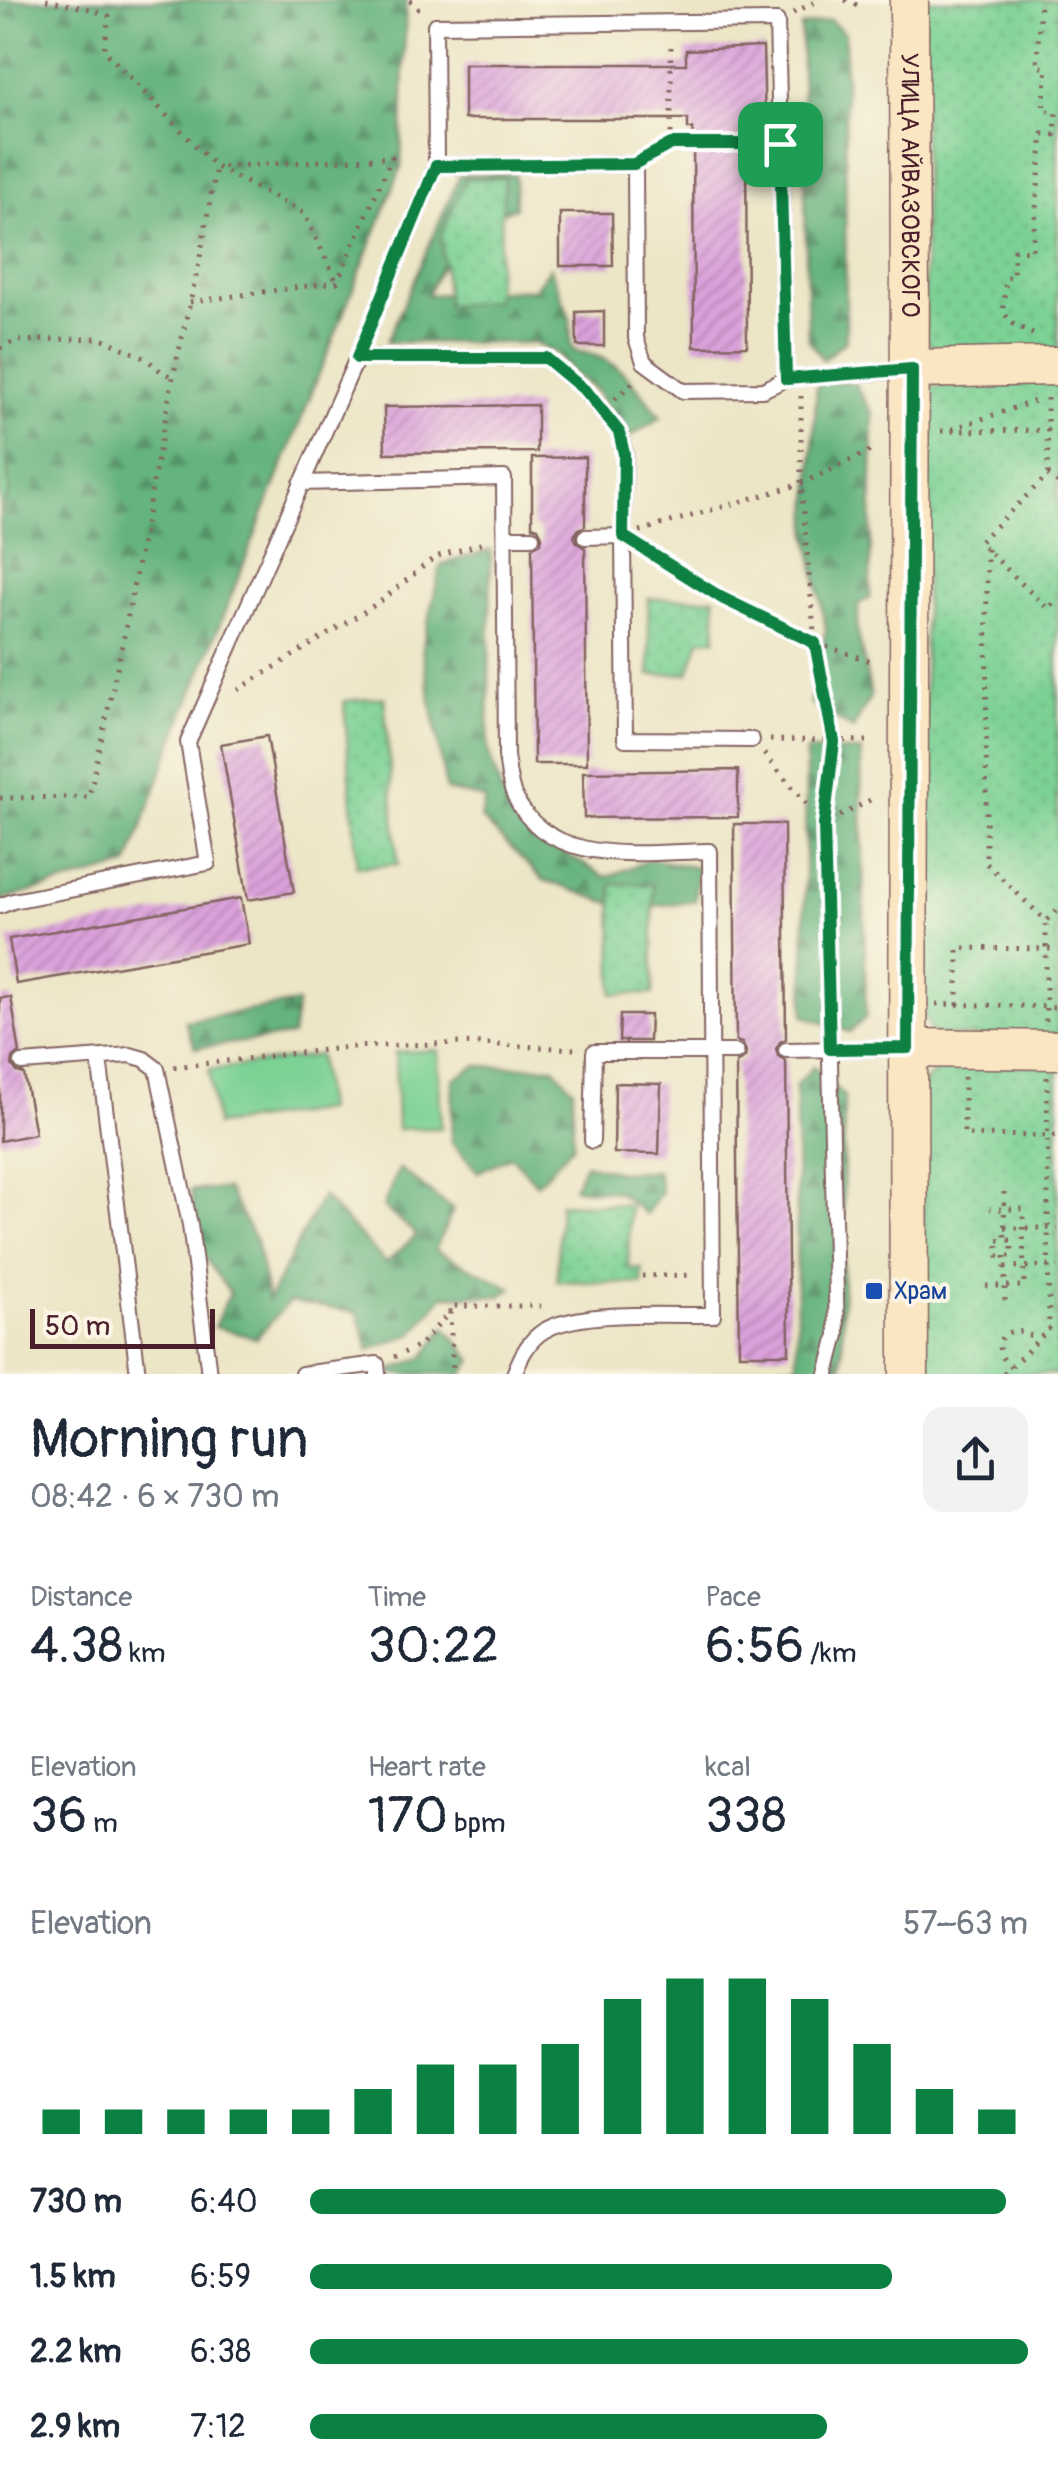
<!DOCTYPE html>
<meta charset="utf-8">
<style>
:root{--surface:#fff;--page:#f2f2f3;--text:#1f2937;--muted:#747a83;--accent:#0b8043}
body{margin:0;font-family:Pangolin,sans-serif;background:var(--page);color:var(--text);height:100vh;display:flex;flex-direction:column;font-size:38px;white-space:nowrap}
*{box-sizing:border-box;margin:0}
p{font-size:32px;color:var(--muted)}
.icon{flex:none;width:55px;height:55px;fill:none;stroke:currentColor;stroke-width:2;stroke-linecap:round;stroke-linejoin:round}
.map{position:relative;height:1374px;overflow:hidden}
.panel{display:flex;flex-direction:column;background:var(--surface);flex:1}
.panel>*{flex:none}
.scale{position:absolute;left:30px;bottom:25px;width:185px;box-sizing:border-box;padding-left:10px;border:5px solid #4a1f2b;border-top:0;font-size:28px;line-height:35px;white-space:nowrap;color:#4a1f2b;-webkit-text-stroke:8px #fcf5e5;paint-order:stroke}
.pin{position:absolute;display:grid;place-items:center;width:85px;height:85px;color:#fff;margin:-42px;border-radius:20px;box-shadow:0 5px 15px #0006}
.round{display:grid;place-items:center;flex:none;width:105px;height:105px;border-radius:20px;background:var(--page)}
.summary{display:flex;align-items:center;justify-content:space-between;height:170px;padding:0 30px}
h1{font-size:55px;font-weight:600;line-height:75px}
.stats{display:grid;grid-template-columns:repeat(3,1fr);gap:15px;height:170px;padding:10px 30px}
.stats div{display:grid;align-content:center}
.stats b{font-size:50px;font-weight:600}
.stats small{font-size:28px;font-weight:400}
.stats p{font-size:28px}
.chart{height:280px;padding:20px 30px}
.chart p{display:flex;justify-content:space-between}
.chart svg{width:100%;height:180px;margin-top:10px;stroke:var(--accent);stroke-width:6}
ul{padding:0 30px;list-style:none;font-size:32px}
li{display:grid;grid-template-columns:160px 120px 1fr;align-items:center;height:75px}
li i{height:25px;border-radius:12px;background:var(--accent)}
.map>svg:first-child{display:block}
</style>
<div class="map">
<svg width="1058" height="1374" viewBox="0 0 1058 1374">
<defs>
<pattern id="forest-firs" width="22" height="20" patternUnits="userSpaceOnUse" patternTransform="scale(2.5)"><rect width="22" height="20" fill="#65b37e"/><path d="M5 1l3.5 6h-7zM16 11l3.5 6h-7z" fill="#559167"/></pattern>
<pattern id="park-dots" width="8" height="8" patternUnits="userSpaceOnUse" patternTransform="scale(2.5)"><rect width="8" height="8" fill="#7cd195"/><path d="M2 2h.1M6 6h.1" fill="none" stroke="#6db381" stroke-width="1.8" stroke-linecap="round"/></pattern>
<pattern id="building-hatch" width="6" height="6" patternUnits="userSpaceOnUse" patternTransform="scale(2.5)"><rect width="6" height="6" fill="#dca2dc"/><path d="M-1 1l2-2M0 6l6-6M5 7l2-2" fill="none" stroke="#b483b3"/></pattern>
</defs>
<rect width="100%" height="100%" fill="#fcf5e5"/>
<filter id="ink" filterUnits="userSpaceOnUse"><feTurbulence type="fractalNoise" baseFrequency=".01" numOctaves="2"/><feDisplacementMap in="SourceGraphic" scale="20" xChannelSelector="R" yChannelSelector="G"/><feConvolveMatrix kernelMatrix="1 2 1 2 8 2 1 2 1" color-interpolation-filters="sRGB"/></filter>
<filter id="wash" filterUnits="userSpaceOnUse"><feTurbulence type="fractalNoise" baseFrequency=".0048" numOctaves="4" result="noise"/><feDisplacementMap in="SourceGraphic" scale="40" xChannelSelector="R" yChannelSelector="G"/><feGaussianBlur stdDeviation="2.25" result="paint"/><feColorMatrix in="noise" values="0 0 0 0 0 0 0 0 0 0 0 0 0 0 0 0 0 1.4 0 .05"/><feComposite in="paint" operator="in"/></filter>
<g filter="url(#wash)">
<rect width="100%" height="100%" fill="#ece5c6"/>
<path fill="#7cd195" stroke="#637860" stroke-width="2.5" d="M0,357H2L9,493L0,517Z
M438,1050L441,1128L397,1129L395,1052Z
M319,1055L326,1110L216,1125L209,1070Z"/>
<path fill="url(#forest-firs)" stroke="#586954" stroke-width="2.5" d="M0,0H406L401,168L167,757L128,866L0,900V517L9,492L2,358L0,357Z
M830,20L845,34L846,340L823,360L808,338L801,27Z
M515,174V208L462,224L427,295L534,289L550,267L570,318L571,345L574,351C621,357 633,383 661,417L628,438L596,391L573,373L556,353L534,343L387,342L460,175Z
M853,381L873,414L870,598L859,604L857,628L871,696L853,729L810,703L826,629L808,534L817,382Z
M491,550L488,750L502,795L524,830L606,877L652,859L698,868L695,901L627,909L543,880L481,818L485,799L446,790L422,649L441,564Z
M806,751H861L866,1017L850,1032L804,1016Z
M297,1003L292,1036L195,1048L185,1021Z
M476,1066L554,1067L573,1089V1145L537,1184L511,1156L478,1172L451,1142L453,1079Z
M814,1066L844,1096L842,1374H755V1368L797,1365L796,1085Z
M585,1164L618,1172L657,1171L661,1192L646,1214L618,1192L573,1188Z
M399,1168L453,1210L435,1250L512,1288L501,1296L444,1295L413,1334L369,1350L357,1312L289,1302L256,1338L214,1327L230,1293L199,1249L191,1190L227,1189L256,1241L268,1300L322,1196L386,1263L417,1235L383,1207Z
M445,1327L473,1360L463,1374H393L392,1370L424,1357Z"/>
<path fill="url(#park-dots)" stroke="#637860" stroke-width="2.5" d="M922,0H1058V351L937,352L925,338Z
M505,178L495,301L447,305L441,235L466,179Z
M1058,379V1039L932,1035L923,1012L926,387Z
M715,598L716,639L700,640L689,673L650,675L648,599Z
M384,697L398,864L357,867L344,701Z
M612,884H653V994H613Z
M944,1064L1058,1065V1374H925L922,1084Z
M560,1203L630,1205L628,1268L642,1269V1284L557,1281Z"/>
<g id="blocks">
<path fill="url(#building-hatch)" d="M763,47L765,126L746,127L747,346L694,347L693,129H688V119H464V64H686V50Z
M560,213H612L613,266H560Z
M604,311V346H577L576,312Z
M537,405V452L385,453L384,407Z
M585,457V526L579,529L574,536L577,543L585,548L587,764H534L532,548L541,543L542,536L538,528L532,526V458Z
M267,736L294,892L248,900L221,744Z
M738,770V817L584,818L583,772Z
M734,824H784L786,1039L780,1042L776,1049L778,1056L786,1061L789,1354H739L736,1063L745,1058L746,1051L742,1043L736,1041Z
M241,898L249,944L16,984L9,939Z
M11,997L20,1053L13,1058L12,1065L17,1072L24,1074L35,1134L0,1141V998Z
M620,1015H650L649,1041H619Z
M615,1083L661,1084L659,1154L614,1153Z"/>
</g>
</g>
<g filter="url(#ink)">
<use href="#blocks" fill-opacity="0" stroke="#836461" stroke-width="2.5"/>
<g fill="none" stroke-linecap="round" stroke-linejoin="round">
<g stroke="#836461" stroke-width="18">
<path id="lane" d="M357,358H547L587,392L619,431L625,454L623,536L625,739L752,740
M786,379L777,21L435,25L436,166L635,164L636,338L644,362L683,391L763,390L786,379L907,370
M301,483L504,478L506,756C508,768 509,784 514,795C548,869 643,852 710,851L713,1315C670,1316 569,1308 538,1335C526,1345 520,1359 514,1374
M505,537H532
M585,537L623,536
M824,825L837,1335L827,1374
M0,906L13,901L208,863L188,742L357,358L436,166
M786,1050L905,1048
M99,1058L138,1374
M22,1063L130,1055L144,1059L157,1069L190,1225L209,1374
M592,1141L594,1052H736
M302,1374L377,1364L378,1374"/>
</g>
<g stroke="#836461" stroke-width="41">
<g id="secondary">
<path id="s1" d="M909,0C912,458 906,916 909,1374"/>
<path d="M912,369L1058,366"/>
<path d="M907,1048L1058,1050"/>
</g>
</g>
<path stroke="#836461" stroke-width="5" stroke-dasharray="2.5 8" stroke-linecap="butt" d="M46,0L90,9L109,16L104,50L216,167L304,213L337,282
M410,0L421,12
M845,0L857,5L861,0
M793,13L817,1L814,0
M671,144V42
M651,155L671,144H762
M190,302L337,282L392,157L216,167
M1033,334L1011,323L1003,311L1006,278L1013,277L1014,250L1032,251L1043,134L1055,135L1056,112L1043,110L1047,68L1037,66L1040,0
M0,348L15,341L101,338L145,358L163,373L173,377
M801,396V484L815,643L834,742L826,807
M1047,398L1048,475
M615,399L637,379
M952,429L1041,399
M941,431L1058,430
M1058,483L1048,475L979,542L1048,609L1058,599
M640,531L801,484L872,450
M642,548L722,598L815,643L871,661
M987,549L986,863L1046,921L1058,910
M238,690L381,601L435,557L487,542
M770,740L873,741
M764,754L812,810
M0,798L89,797L124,636L173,377L199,263L216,167
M840,816L874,798
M936,1004L1058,1007
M958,1005V948L1058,949
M1046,1021V922
M174,1067L351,1047L461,1043L576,1049
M964,1077V1135L1058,1136
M1047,1077L1049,1329
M1004,1192L1005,1240
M1005,1228H1058
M998,1240H1012V1256H998Z
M1005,1256V1302
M1005,1267L1058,1266
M642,1276L694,1275
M986,1286H1024L1023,1209H990
M450,1312L453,1374
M394,1357L419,1346L450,1312V1306H549
M1011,1367C983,1344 1010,1316 1037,1341
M1004,1374L1049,1329L1058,1337"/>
<use href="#lane" stroke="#fff" stroke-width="14"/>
<use href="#secondary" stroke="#fbe6c3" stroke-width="38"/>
</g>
</g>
<g fill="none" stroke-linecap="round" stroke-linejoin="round" filter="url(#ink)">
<g stroke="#fff" stroke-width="20">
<path id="route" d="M671,144H780L786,379L912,369L908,1048L830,1049L824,825L834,742L815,643L722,598L623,536L624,454L619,432L587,392L546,358H357L436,166L634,164Z"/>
</g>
<use href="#route" stroke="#0b8043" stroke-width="12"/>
</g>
<rect fill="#1a4fb4" stroke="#fcf5e5" stroke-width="4" x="864" y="1281" width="20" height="20" rx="5"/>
<g text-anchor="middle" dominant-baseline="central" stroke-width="8" stroke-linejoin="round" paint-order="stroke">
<g font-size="25" fill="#4a1f2b" stroke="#fcf5e5">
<text stroke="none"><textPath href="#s1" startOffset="185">УЛИЦА АЙВАЗОВСКОГО</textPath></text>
</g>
<g font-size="25" fill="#164399" stroke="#fcf5e5" text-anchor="start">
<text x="894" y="1291">Храм</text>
</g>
</g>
</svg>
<div class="scale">50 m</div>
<div class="pin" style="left:780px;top:144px;background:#1e9e55"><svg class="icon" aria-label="arrive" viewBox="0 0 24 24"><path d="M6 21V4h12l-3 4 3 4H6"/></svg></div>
</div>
<section class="panel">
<div class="summary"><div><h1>Morning run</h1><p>08:42 · 6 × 730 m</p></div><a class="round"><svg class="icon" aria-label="share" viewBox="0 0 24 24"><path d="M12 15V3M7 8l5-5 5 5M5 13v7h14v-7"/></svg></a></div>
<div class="stats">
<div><p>Distance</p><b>4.38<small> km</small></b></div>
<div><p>Time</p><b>30:22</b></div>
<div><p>Pace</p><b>6:56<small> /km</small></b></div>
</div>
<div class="stats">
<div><p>Elevation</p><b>36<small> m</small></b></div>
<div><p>Heart rate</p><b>170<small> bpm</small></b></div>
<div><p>kcal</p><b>338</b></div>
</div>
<div class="chart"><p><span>Elevation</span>57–63 m</p>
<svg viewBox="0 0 160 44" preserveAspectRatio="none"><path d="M5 44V38M15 44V38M25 44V38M35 44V38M45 44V38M55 44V33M65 44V27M75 44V27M85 44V22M95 44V11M105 44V6M115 44V6M125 44V11M135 44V22M145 44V33M155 44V38"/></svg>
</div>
<ul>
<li><b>730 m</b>6:40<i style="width:97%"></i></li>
<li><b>1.5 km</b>6:59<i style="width:81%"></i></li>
<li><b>2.2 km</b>6:38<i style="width:100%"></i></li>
<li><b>2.9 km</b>7:12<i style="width:72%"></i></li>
</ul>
</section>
